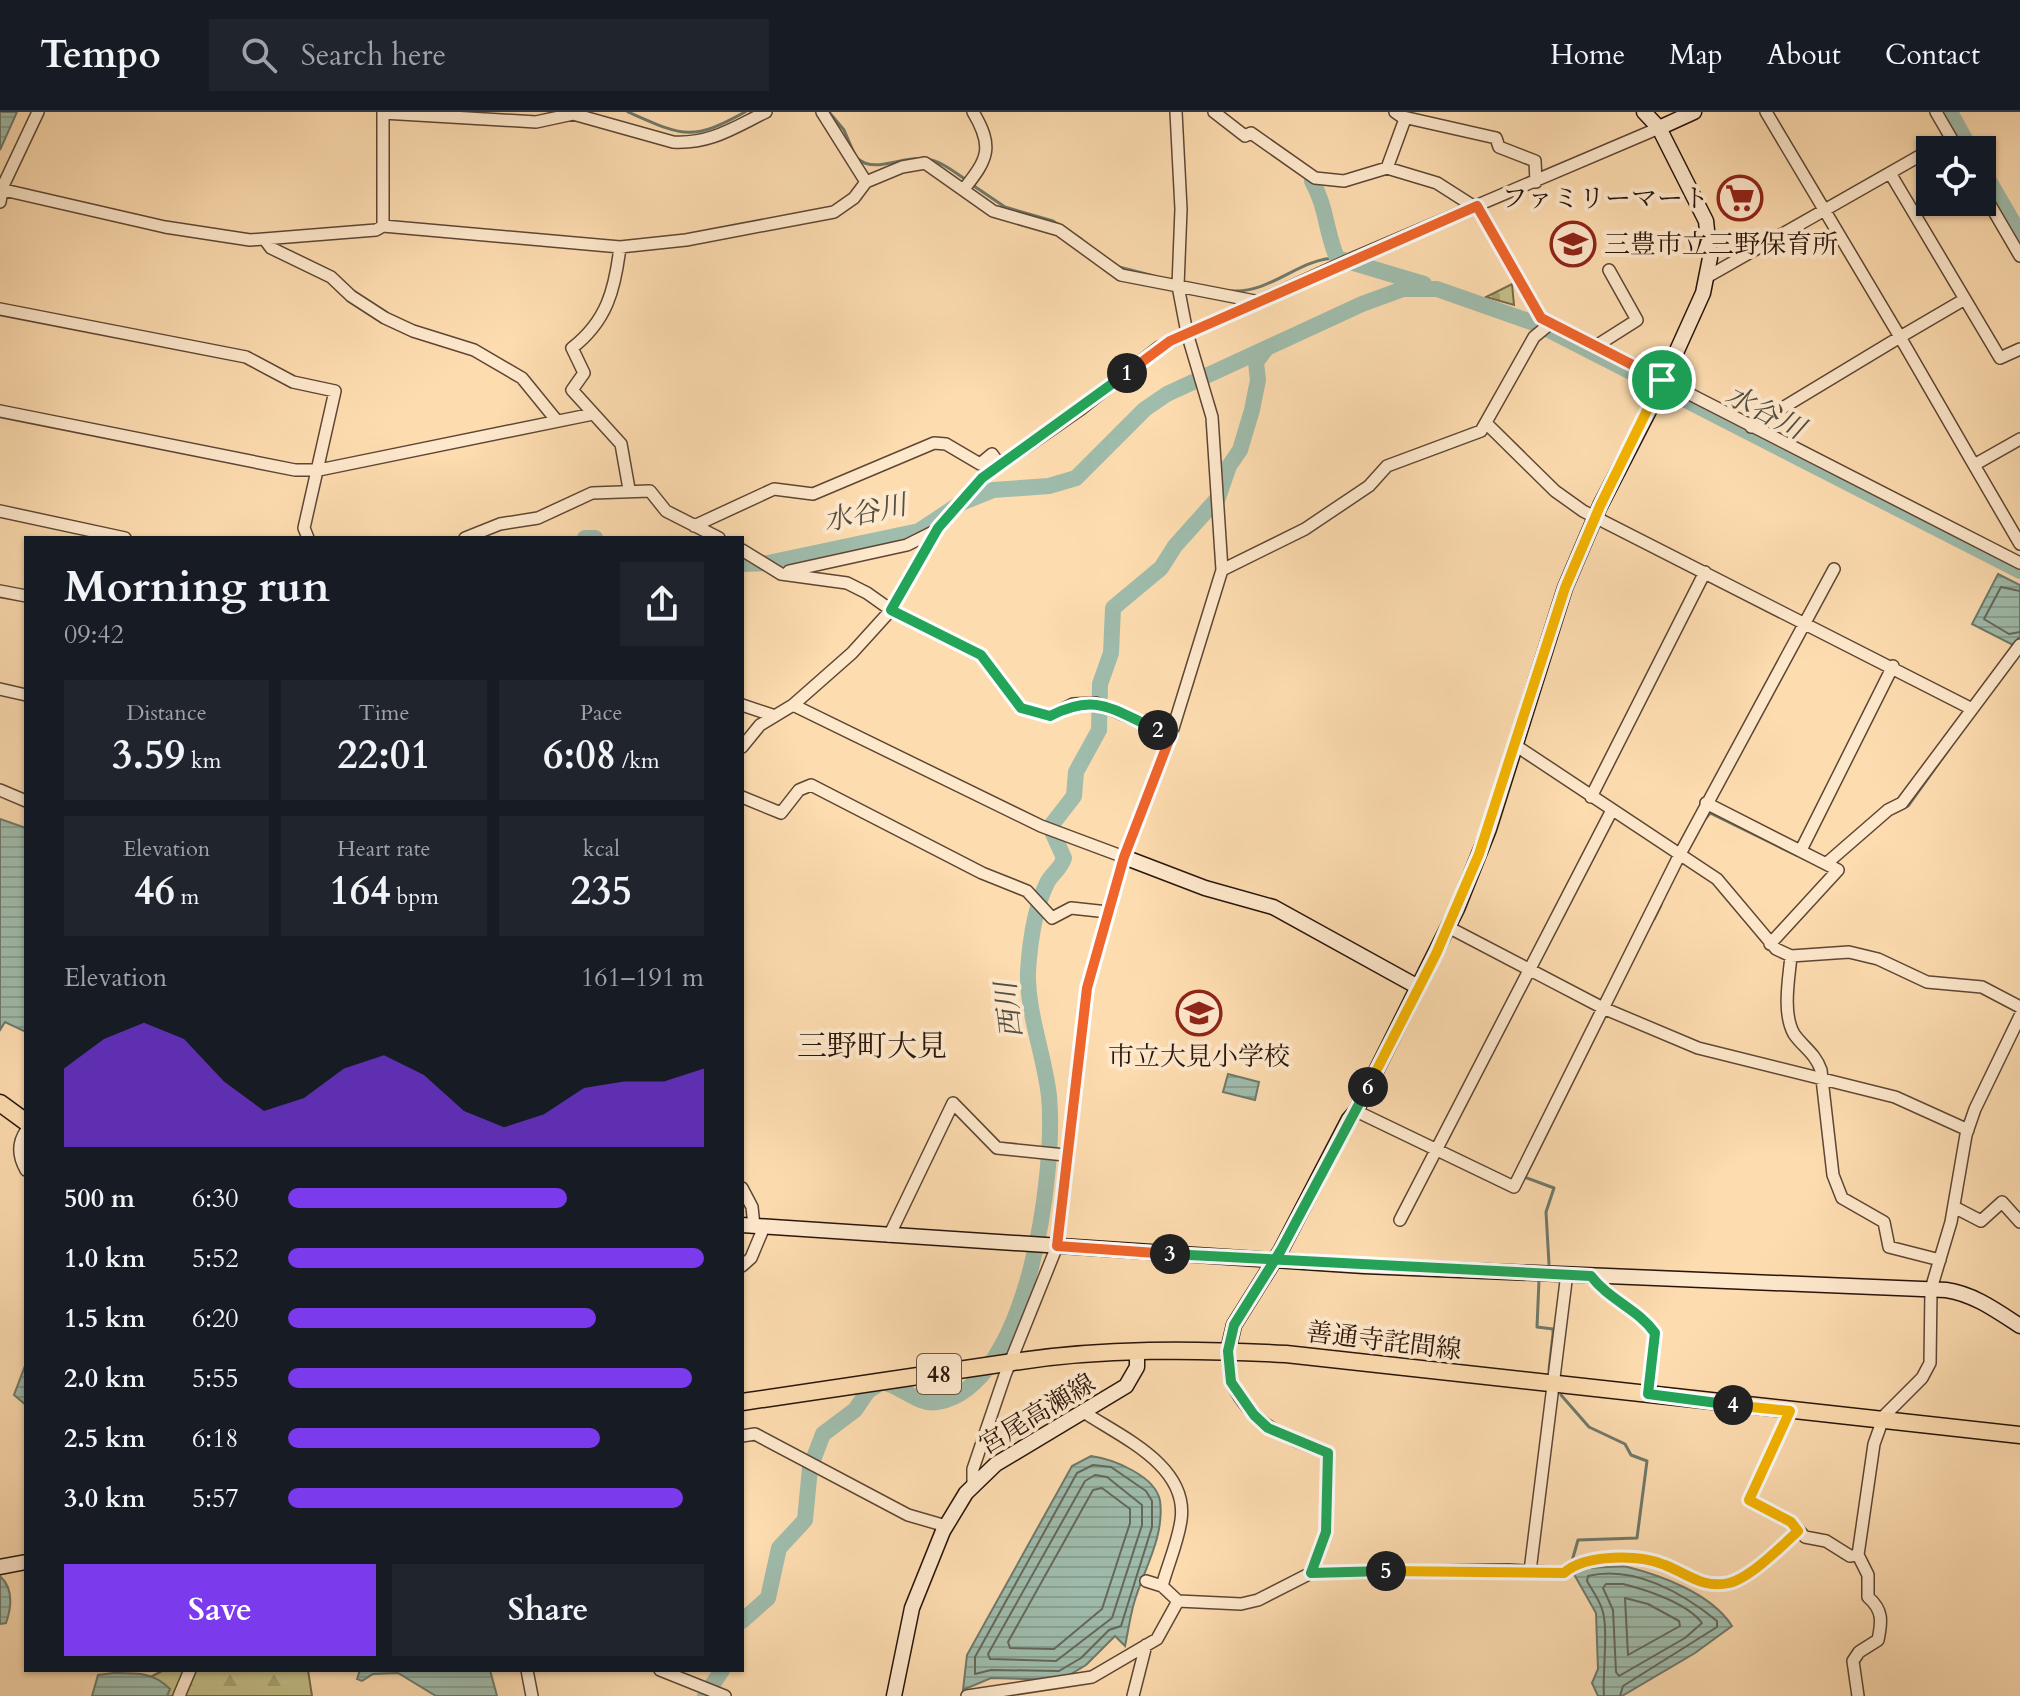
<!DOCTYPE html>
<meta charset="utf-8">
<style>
:root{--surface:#171b24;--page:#20242c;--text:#f1f3f6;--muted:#9ea1a6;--line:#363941;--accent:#7c3aed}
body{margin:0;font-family:Cardo,"Noto Serif JP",serif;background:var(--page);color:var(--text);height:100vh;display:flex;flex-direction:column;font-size:30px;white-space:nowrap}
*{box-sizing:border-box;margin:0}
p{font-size:26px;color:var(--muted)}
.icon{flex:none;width:44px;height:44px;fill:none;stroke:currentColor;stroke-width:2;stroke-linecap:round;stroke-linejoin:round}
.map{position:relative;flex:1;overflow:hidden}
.details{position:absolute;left:24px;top:424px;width:720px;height:1136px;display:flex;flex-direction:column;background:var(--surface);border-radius:0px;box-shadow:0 2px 6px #0004}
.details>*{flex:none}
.controls{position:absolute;left:1916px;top:24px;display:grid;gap:16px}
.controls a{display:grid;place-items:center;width:80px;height:80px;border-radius:0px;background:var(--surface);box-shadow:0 2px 6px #0004;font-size:40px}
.pin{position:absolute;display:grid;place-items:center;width:68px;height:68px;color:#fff;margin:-34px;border:4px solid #fff;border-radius:50%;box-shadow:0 2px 8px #0007}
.km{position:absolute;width:40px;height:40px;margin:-20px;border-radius:50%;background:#222;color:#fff;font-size:22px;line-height:40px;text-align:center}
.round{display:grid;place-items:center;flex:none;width:84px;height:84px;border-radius:0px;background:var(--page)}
.overview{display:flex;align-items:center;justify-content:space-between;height:136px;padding:0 40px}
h1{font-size:44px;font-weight:600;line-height:60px}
.figures{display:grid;grid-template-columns:repeat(3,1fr);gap:12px;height:136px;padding:8px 40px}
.figures div{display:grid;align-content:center;border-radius:0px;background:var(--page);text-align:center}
.figures b{font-size:40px;font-weight:600}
.figures small{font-size:22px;font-weight:400}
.figures p{font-size:22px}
.chart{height:224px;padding:16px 40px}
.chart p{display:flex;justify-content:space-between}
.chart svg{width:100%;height:144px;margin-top:8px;fill:var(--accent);opacity:.7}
.action{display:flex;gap:16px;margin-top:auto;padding:16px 40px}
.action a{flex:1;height:92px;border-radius:0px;background:var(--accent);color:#fff;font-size:32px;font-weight:600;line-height:92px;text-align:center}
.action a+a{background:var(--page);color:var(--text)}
ul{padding:0 40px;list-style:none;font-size:26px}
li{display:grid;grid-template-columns:128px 96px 1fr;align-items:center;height:60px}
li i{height:20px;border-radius:10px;background:var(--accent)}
header{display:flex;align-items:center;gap:48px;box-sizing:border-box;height:112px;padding:0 40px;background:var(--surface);border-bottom:2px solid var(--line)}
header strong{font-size:38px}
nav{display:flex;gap:44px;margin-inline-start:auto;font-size:28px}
.search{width:560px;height:72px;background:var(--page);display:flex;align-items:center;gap:20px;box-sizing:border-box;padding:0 28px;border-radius:0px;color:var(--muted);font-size:30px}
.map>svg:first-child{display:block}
</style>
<header>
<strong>Tempo</strong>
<div class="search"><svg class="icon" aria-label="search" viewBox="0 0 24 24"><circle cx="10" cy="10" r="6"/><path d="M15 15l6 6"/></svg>Search here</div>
<nav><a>Home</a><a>Map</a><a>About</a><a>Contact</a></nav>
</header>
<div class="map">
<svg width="2020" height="1584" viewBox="0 0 2020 1584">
<defs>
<pattern id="forest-firs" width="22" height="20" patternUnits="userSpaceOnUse" patternTransform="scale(2)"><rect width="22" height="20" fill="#c3bf88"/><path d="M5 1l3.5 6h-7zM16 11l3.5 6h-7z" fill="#a8a374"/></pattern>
<pattern id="cemetery-stones" width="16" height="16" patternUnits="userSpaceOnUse" patternTransform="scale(2)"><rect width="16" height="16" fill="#c3bf88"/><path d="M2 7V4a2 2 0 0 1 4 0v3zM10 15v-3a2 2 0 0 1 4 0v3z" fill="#a8a374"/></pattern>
<pattern id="water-rules" width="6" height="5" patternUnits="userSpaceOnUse" patternTransform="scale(2)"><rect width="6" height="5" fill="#9fbcac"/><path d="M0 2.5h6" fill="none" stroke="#89a193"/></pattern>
</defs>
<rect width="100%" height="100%" fill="#fddcb0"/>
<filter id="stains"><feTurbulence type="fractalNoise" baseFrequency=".0025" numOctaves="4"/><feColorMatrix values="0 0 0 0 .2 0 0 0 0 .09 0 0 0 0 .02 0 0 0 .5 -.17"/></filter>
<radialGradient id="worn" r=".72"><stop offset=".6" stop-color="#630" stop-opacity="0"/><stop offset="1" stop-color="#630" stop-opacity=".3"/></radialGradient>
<path fill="url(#forest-firs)" stroke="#766a49" stroke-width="2" d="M164,1558H308L312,1584H113Z"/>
<path fill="url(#cemetery-stones)" stroke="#766a49" stroke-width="2" d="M1512,172L1514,193L1486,185Z"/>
<path fill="url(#water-rules)" stroke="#6f796b" stroke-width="2" d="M0,0H17L0,38Z
M1998,462L2020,473V524L2013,533L1972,512Z
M0,707L26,716V920L5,910L0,918Z
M1228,962L1259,970L1255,988L1223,980Z
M26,1251V1293L14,1283Z
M1091,1344C1113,1347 1156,1364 1160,1389C1165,1424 1143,1459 1134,1491C1130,1505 1128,1520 1125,1534L1115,1524L1086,1553L1061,1568L991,1566L963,1578L967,1543L1072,1354Z
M1624,1454C1660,1463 1711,1481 1732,1514L1695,1541L1622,1584H1598L1592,1571L1598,1557L1596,1501L1571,1457Z
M0,1464C13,1476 12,1494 6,1511L0,1512Z
M360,1558H490L497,1584H436L398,1561L373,1562L362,1569L357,1567Z
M113,1561C136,1561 154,1560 170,1577L167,1584H92L98,1563Z"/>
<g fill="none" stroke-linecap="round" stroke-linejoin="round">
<path stroke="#64685b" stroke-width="2" d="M2020,479L2001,475L1984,507L2009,522L2020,520
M1093,1353L1111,1355L1146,1379L1152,1389V1415L1121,1514L1109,1518L1081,1546L1059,1559L991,1558L975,1562V1545L1077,1361Z
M1095,1363L1107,1365L1142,1393V1413L1112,1506L1056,1549L990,1547L988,1542L1085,1369Z
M1102,1376L1130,1397V1411L1102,1497L1054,1537L1010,1536L1008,1530L1093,1378Z
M1623,1472C1647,1478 1687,1491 1702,1511L1685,1526L1619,1564L1616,1560L1613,1498L1603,1476L1606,1472Z
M1625,1486L1648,1492L1679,1509L1680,1514L1628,1543Z
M1604,1584C1602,1565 1609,1515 1602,1497C1599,1487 1592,1478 1587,1469L1588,1464C1634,1453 1683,1481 1717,1509V1515L1623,1574L1620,1584"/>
<path stroke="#6f796b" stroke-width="3" d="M628,0C683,24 691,30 745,0
M829,0L844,18L854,41
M858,47C876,62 903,43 926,47C941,49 953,59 965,67
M971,72L1005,95L1053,109L1081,127
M1119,155L1154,164
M1232,179C1272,181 1299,146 1337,146
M1896,700L1908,694L1949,637
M1705,707L1710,701L1796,743
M1654,807L1661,793
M1524,1065L1554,1076L1546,1100L1549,1152
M1539,1168L1537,1215L1553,1217V1222L1549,1258
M1561,1283L1589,1315L1625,1332L1631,1343L1647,1349L1637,1426L1578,1428L1572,1449"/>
<path stroke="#9fbcac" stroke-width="16" d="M1950,0L1971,38
M1982,57L2020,122
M1312,69C1327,96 1325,117 1337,146L1424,172
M585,426H595
M742,452L768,451L919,419L961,391L993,378L1049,374L1076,366L1145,297L1167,282L1362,192L1403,177H1437L1537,212L2020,459
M742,1509L768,1486L779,1436L805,1408L810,1356L823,1322L855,1298L868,1279L882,1270C901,1273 918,1294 938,1290C1029,1273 1056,1059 1049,984C1044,941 1027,902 1028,859C1030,829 1034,797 1047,771C1052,761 1061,757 1064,746L1050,715L1074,684L1076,660L1099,618L1100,572L1111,541L1113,496L1161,456L1175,434L1218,386L1229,354L1240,338L1252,298L1258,268L1256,250L1266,237
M705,1584L722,1558"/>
<g stroke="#5d4734" stroke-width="14">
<path id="street" d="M822,0L866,70
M1214,0L1245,24L1251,21L1315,66L1344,69L1387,56L1437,71L1473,94
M1766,0L1900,225L1965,187
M1936,0L1958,38
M383,1L536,10L573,2L673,30C711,32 733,16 766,0
M1403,5L1496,26L1499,35L1535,49L1536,70
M1930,38L1951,26
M1387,56L1405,7L1395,0
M1890,61L2000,246L2020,237
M0,77L165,115L250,128L376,118L383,114L620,135L686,128L834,100L854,86L866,70L902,55L925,51L993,99L1059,118L1121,163L1255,189
M964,77C988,47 994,35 973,0
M1982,79L2020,144
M0,90L3,74L38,0
M1477,94L1541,206L2020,451
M383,114V0
M265,128L271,136L331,165L351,184L385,206L413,219L474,238L522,266L557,309
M620,135C615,177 607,209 572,236L584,261L572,278L621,332L629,377
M1707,165L1930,38
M0,197L246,245L293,270L335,279L304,416L308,426
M1596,234L1637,208L1609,158
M0,299L295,358H319L593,302
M1488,313L1555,379L1583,399L1972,597
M1751,315L1900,225L1974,353L2020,327
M1974,353L2020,432
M0,399L125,426
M694,414L774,377L813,382L934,331L946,332L980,352L992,342L1000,353
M465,426L500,412L538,406L592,381L650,379L666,399L719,426
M742,438L781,462L847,471L867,481L891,498L981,543L1021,596L1050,604L1073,592L1096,591L1171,623
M1222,458L1305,417L1369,374L1387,354L1481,319L1534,225L1551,211
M789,459L907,433L933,420
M0,479L26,484
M0,577L26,583
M742,593L775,604
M793,593L1041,714L1124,745
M742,635L760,613L793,593L852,541L891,498L938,416L982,366L1081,297L1159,235L1351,147L1659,16
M1521,637L1717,767L1776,837L1791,844L1849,840L1878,847L1927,870L1982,875L2020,895
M0,678L26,689
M742,685L781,701L799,678L811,673L982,761L1027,779L1052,806L1071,796L1108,800
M1591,685L1705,460
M1706,691L1838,758L1770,832
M1801,738L1893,554
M1827,751L1888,698L1902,691L2020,533
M1448,815L1603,896L1698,936L1895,985L1968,1018
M1791,844C1789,866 1782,901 1794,922C1803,935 1815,941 1821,958L1833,1063L1842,1086L1884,1110L1889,1135L1940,1148
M1356,999L1514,1075L1679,744L1834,457
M26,1019C17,1032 18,1044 26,1058
M742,1076L752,1095L754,1114
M1954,1095L1981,1109L2002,1090L2020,1110
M1400,1108L1612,698
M889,1124L953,991L997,1036L1065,1043
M742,1154L751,1146L764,1115
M1591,1164C1609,1188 1639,1197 1655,1221L1648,1282
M1228,1239C1229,1248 1228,1262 1232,1271C1249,1311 1289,1328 1328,1341L1326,1420L1311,1461
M1082,1299C1119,1324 1189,1353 1181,1408C1178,1430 1168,1452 1162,1474
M1790,1299L1749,1388L1791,1410L1805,1425L1826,1429L1850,1444L1858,1443
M742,1324L755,1322L908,1403L946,1414
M973,1372V1357L1005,1263L1057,1134L1087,876L1124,745L1171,623L1222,458L1212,305L1187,221L1178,174L1181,97L1176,0
M1530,1459L1567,1161
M1146,1469L1162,1474L1178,1489L1241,1492L1258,1488L1311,1461L1508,1458L1564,1461C1584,1442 1639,1442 1665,1453C1688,1462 1703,1477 1729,1471C1751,1465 1781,1435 1798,1419
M527,1558L532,1584
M660,1558L725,1584
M179,1584L190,1558
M967,1584L1092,1565L1157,1527L1178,1489
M1133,1584L1146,1533
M1858,1584L1853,1549L1859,1540L1878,1528C1882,1509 1883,1498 1868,1485V1463L1858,1443L1874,1332L1884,1304L1922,1266L1930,1251L1931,1177L1951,1110L1966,1023L1975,997L2020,904"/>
</g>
<g stroke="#28150a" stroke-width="17">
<path id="secondary" d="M1659,16L1694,0
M1124,745L1205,776L1273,795L1418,875
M742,1113L1364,1154L1946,1178C1974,1182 1997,1199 2020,1214
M1228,1239L1234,1213L1281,1138L1349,1007L1356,999L1457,797L1489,717L1565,476L1600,394L1656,285L1703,181L1710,146L1706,109L1659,16L1644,0
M0,1455L26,1450
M894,1584L912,1496L943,1419L966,1381L996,1352L1126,1274L1137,1255V1240"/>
</g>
<g stroke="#28150a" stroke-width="19">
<path id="primary" d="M0,991L26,1010
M742,1290C832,1277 923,1263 1013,1250C1103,1236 1196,1237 1286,1242L2020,1323"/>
</g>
<use href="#street" stroke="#fee8cc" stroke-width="11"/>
<use href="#secondary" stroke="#fee8cc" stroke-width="14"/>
<use href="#primary" stroke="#fddcb0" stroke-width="16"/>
</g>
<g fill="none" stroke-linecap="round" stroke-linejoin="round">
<g stroke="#fff" stroke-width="16">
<path id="split-1" d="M1127,261L1170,229L1477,94L1541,206L1662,268"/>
</g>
<g stroke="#fff" stroke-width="16">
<path id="split-2" d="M1127,261L982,366L938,416L891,498L981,543L1021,596L1050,604C1097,580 1112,598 1158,618"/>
</g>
<g stroke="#fff" stroke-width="16">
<path id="split-3" d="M1158,618L1171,623L1124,745L1087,876L1057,1134L1170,1142"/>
</g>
<g stroke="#fff" stroke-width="16">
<path id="split-4" d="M1170,1142L1591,1164C1609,1188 1638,1197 1655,1221L1648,1282L1733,1293"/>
</g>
<g stroke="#fff" stroke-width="16">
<path id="split-5" d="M1386,1459L1564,1461C1585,1442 1639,1442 1665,1453C1688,1462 1703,1477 1729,1471C1750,1466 1782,1434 1798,1419L1791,1410L1749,1388L1790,1299L1733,1293"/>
</g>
<g stroke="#fff" stroke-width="16">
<path id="split-6" d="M1368,975L1281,1138L1234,1213L1228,1239L1231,1270L1254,1303L1268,1316L1328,1341L1326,1420L1311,1461L1386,1459"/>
</g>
<g stroke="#fff" stroke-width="16">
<path id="split-7" d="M1368,975L1436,842L1479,742L1565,476L1600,394L1662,268"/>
</g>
<use href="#split-1" stroke="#f0652b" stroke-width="10"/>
<use href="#split-2" stroke="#22a559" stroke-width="10"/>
<use href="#split-3" stroke="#f0652b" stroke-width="10"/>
<use href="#split-4" stroke="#22a559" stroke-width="10"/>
<use href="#split-5" stroke="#f5b400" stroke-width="10"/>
<use href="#split-6" stroke="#22a559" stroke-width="10"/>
<use href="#split-7" stroke="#f5b400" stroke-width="10"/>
</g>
<defs>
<g id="supermarket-ring" transform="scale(2.3)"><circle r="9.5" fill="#fee8cc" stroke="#8f2418" stroke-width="1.5"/><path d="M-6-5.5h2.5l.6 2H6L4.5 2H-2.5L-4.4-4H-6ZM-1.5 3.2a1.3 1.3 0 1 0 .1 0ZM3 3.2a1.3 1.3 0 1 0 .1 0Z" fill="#8f2418"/></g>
<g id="school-ring" transform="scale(2.3)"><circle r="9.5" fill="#fee8cc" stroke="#8f2418" stroke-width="1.5"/><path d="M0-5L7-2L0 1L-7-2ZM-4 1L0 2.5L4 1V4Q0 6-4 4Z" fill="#8f2418"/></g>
</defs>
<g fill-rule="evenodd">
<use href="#supermarket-ring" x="1740" y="86"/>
<use href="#school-ring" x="1573" y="132"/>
<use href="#school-ring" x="1199" y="901"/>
</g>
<g text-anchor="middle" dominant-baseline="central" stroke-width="8" stroke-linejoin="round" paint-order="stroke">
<rect fill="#fee8cc" stroke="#685444" stroke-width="2" x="917" y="1242" width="44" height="40" rx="6"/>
<g font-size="24" font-weight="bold" fill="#28150a">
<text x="939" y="1262">48</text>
</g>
<g font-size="26" fill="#28150a" stroke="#fee8cc" text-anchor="end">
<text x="1709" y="86">ファミリーマート</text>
<text x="1604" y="132" text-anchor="start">三豊市立三野保育所</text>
<text x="1199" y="944" text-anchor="middle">市立大見小学校</text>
</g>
<g font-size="26" fill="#28150a" stroke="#fee8cc">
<text transform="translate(1384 1229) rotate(7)">善通寺詫間線</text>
<text transform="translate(1037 1302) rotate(-31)">宮尾高瀬線</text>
</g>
<g font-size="28" font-style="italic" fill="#524f43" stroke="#fee8cc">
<text transform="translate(1765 300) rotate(27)">水谷川</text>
<text transform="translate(865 401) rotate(-12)">水谷川</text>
<text transform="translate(1009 898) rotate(-97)">西川</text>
</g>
<g font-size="30" fill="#28150a" stroke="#fee8cc">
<text x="872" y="934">三野町大見</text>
</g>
</g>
<rect width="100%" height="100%" filter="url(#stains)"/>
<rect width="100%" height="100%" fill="url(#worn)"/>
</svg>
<div class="controls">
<a><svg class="icon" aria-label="locate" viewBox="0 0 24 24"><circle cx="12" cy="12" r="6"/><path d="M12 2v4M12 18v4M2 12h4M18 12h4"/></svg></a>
</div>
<div class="pin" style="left:1662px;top:268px;background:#1e9e55"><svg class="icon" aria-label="arrive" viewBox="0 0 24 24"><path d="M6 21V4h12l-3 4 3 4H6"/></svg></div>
<b class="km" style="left:1127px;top:261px">1</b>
<b class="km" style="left:1158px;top:618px">2</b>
<b class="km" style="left:1170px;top:1142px">3</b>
<b class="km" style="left:1733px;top:1293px">4</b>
<b class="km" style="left:1386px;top:1459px">5</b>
<b class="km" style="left:1368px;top:975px">6</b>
<section class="details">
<div class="overview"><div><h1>Morning run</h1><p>09:42</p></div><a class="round"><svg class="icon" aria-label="share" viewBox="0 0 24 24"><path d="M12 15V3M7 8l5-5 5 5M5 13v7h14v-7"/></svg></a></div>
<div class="figures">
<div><p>Distance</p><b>3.59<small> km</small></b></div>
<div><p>Time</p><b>22:01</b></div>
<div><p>Pace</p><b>6:08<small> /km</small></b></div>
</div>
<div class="figures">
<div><p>Elevation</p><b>46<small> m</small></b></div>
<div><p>Heart rate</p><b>164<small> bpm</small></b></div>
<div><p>kcal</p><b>235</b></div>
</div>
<div class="chart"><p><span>Elevation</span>161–191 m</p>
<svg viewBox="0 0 160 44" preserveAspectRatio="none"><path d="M0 44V20L10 11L20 6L30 11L40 24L50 33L60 29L70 20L80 16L90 22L100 33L110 38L120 34L130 26L140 24L150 24L160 20V44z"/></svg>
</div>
<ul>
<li><b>500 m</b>6:30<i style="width:67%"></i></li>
<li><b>1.0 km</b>5:52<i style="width:100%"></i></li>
<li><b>1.5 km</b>6:20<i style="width:74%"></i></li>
<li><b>2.0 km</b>5:55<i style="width:97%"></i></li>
<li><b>2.5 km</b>6:18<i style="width:75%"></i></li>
<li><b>3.0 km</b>5:57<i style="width:95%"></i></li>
</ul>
<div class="action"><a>Save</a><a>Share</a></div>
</section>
</div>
